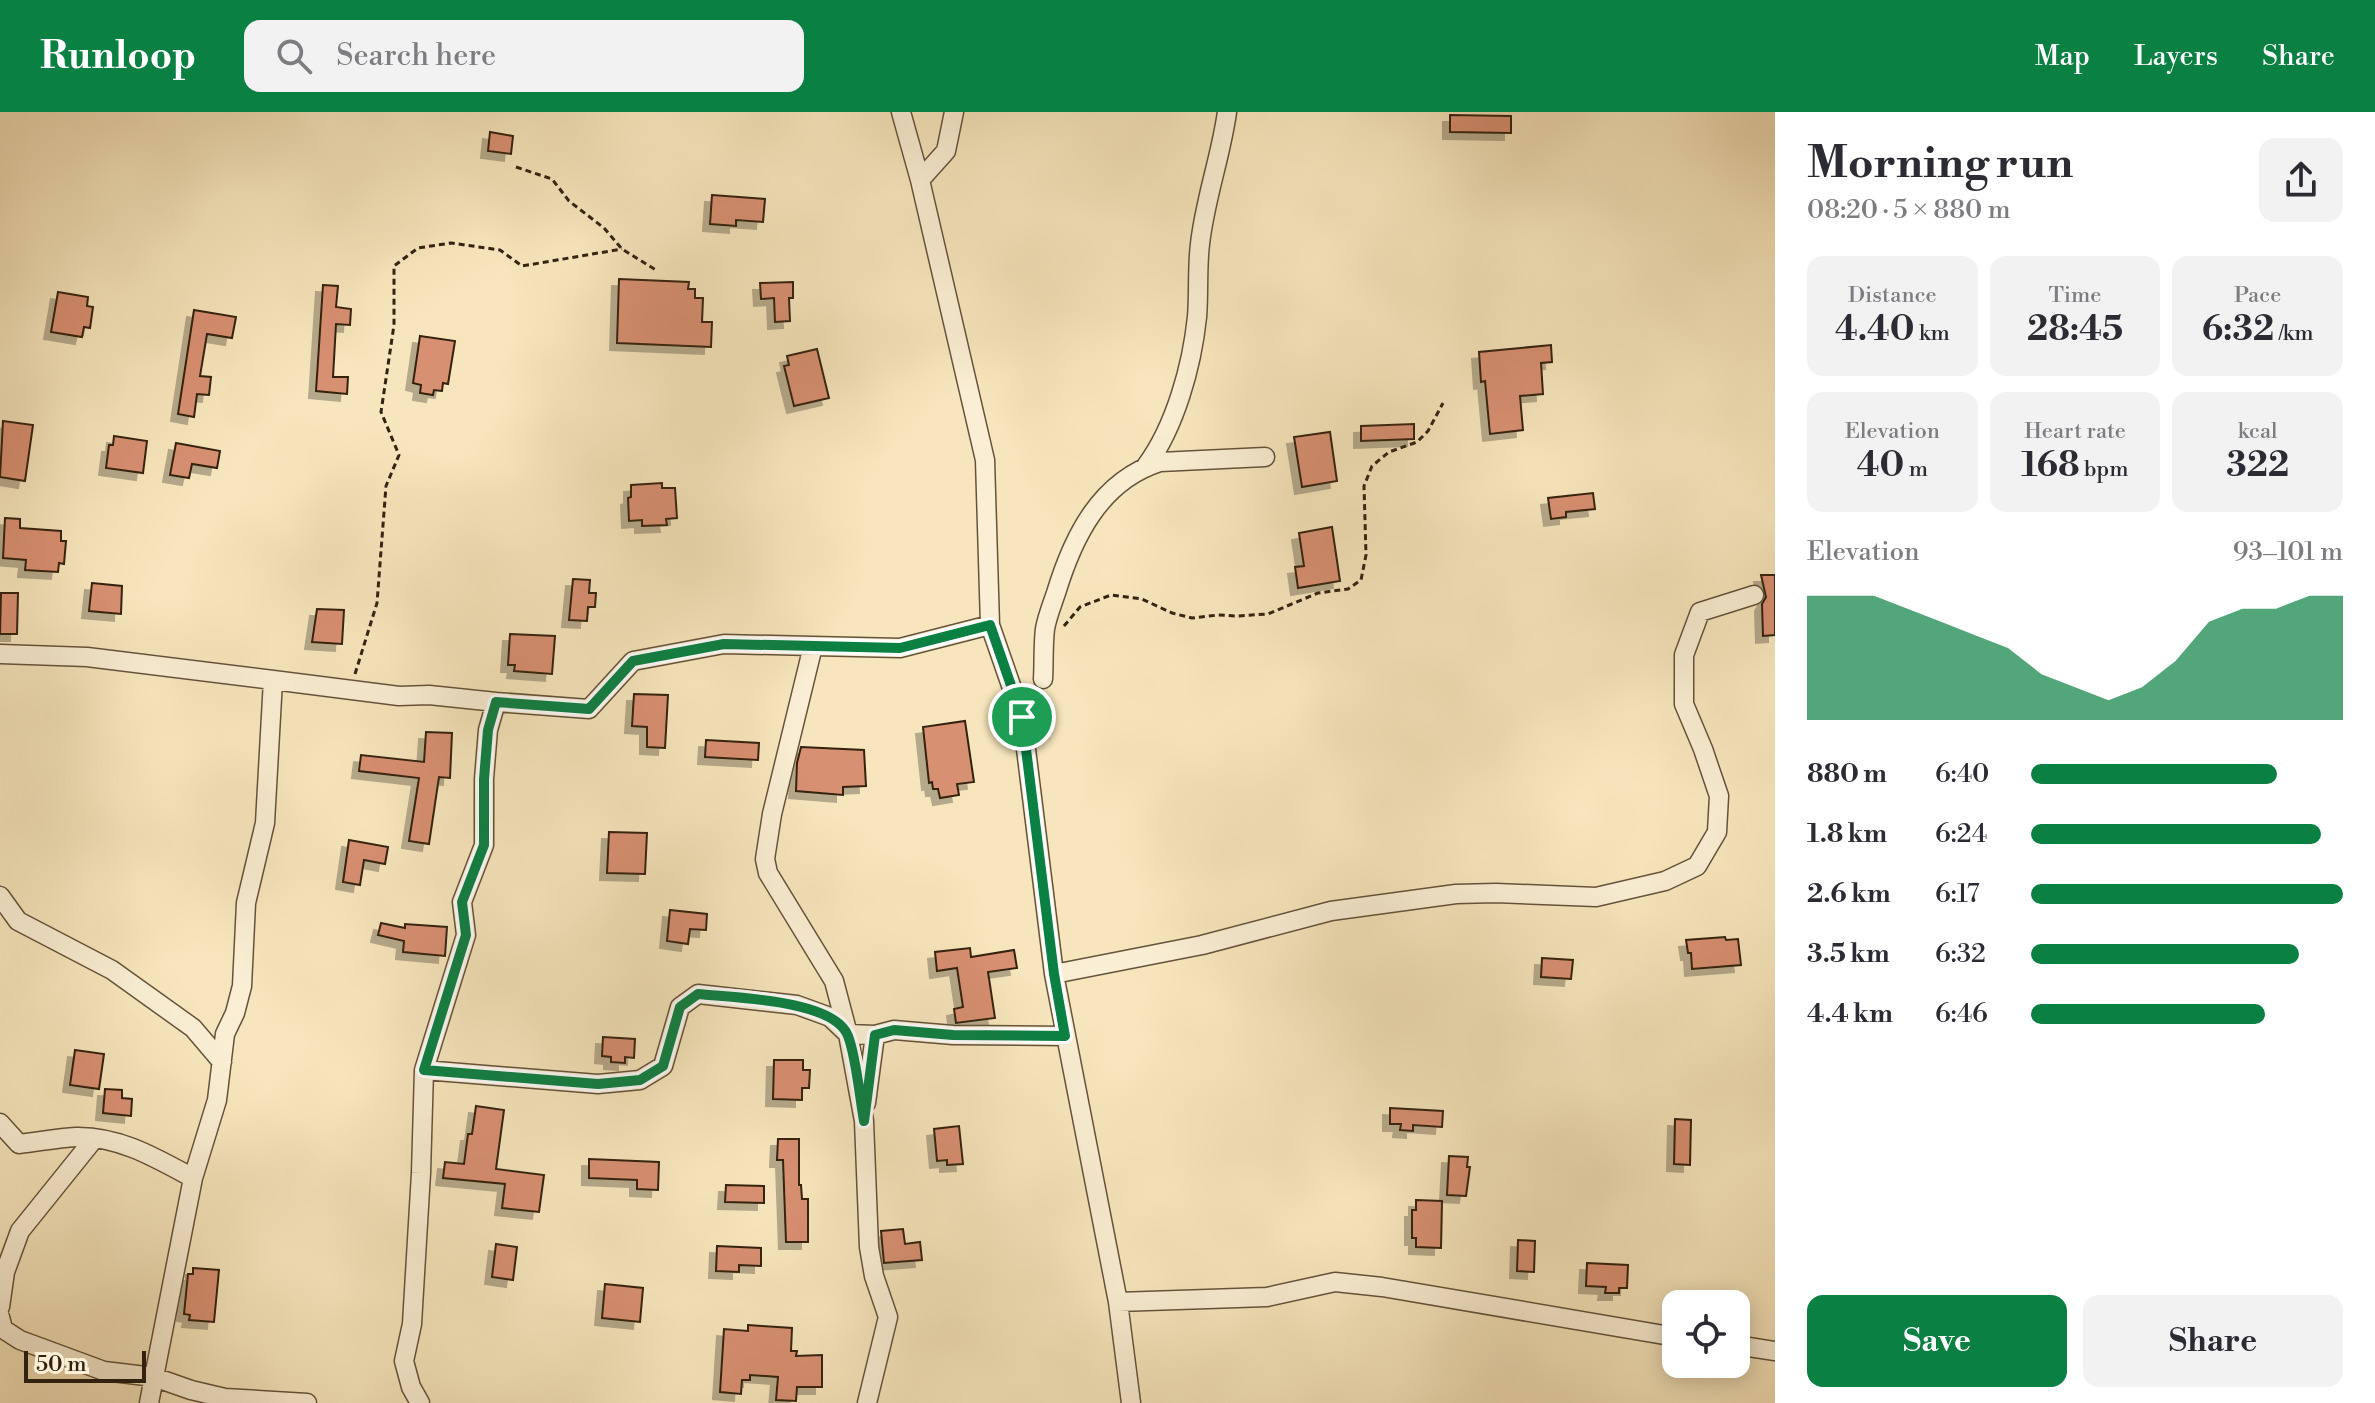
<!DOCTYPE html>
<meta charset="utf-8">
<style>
:root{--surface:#fff;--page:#f2f2f3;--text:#2b2b33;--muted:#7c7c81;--accent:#0b8043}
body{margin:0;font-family:"Libre Bodoni",serif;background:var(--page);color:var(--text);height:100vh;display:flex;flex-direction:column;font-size:30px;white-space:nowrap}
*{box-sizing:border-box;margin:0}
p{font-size:26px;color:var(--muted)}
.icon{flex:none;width:44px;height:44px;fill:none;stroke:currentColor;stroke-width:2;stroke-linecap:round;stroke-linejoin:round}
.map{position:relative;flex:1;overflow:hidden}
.sheet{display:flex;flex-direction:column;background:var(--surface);width:600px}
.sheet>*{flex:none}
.fabs{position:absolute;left:1662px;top:1178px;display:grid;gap:16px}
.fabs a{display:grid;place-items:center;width:88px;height:88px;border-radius:16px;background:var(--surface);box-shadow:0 4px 20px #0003;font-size:40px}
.scale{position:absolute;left:24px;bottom:20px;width:122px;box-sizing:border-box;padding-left:8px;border:4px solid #342210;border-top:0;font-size:22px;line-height:28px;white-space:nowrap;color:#342210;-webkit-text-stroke:6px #faefd4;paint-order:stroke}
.pin{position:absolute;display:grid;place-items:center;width:68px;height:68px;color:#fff;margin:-34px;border:4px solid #fff;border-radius:50%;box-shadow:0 2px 8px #0007}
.round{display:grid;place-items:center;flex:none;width:84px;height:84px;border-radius:16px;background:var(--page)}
.summary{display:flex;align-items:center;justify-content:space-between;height:136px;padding:0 32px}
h1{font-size:44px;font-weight:800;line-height:60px}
.metrics{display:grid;grid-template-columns:repeat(3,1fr);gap:12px;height:136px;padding:8px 32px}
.metrics div{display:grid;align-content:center;border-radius:16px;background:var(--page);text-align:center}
.metrics b{font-size:34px;font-weight:800}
.metrics small{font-size:22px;font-weight:400}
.metrics p{font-size:22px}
.chart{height:224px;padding:16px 32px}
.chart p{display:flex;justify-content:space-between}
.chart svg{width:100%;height:144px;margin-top:8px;fill:var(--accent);opacity:.7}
.button{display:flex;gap:16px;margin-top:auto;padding:16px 32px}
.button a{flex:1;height:92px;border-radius:16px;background:var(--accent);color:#fff;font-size:32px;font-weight:800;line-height:92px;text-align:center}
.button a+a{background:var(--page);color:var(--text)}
ul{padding:0 32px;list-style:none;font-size:26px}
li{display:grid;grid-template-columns:128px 96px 1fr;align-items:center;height:60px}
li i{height:20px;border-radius:10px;background:var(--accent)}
header{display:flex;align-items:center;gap:48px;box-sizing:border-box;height:112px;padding:0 40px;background:var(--accent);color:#fff}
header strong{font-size:38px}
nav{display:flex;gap:44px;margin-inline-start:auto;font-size:28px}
.search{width:560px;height:72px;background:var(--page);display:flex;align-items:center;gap:20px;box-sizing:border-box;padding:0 28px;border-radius:16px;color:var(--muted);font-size:30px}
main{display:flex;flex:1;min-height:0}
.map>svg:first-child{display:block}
</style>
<header>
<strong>Runloop</strong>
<div class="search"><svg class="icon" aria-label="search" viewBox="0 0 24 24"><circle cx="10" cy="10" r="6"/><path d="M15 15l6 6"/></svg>Search here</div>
<nav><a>Map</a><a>Layers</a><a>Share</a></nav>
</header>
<main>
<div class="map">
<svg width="1775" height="1291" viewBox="0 0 1775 1291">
<defs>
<filter id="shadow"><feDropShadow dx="-7" dy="7" stdDeviation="0" flood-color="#0004"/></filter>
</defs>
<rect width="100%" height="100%" fill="#f7e6bd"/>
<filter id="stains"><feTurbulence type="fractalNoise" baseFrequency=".0025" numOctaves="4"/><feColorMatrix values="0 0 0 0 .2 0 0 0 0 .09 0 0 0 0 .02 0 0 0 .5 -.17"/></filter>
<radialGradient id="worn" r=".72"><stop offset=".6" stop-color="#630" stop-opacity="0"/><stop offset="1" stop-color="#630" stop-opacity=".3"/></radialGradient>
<path fill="#d89072" stroke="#342210" stroke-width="2" filter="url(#shadow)" d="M1450,3L1511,4V21L1450,20Z
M490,20L513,24L511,42L488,39Z
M712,83L765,87L763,110L736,108V114L710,112Z
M619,167L689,170L688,177H695V186H703L702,210H712L711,235L617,231Z
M793,170V186H789L790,209L775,210L774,186L761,187L760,171Z
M323,173L338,174L336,195L351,197L350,213L336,212L333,265H348L347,282L316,279Z
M58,180L88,185L87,194L93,195L90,216L84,215L82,225L51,220Z
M194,198L236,205L232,226L207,222L200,264L211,265L209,283L197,282L194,305L178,302Z
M420,224L455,229L448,272L443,271L442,279L434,278L433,283L420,281L421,273L413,271Z
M1551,233L1552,250L1541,251L1543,282L1520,284L1523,318L1490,322L1485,269L1481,270L1479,240Z
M817,237L829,286L794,294L784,254L789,253L787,244Z
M3,309L33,313L25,369L0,365Z
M1414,312V327L1361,329V314Z
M1330,320L1337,369L1302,375L1294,325Z
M114,324L147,329L143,361L106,356L109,333H113Z
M176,331L220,339L217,356L192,352L189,366L170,363Z
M662,371V376H675L677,406L666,407L667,413L642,414V408L629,409L628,386L631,385V373Z
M1593,381L1595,397L1566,400V405L1551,407L1548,386Z
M5,406L20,407V416L61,419V429H66L64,452L59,451L58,460L25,458L26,448L3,446Z
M1332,415L1340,469L1298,476L1295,455L1304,454L1299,421Z
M1761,463H1775V523L1763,524L1762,492L1766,485Z
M573,467L590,468L589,481H596L595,495H588L587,509L569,508Z
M92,471L122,474L121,502L89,499Z
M1,481H18L17,522H0Z
M317,497L344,498L342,532L312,530Z
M510,522L555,524L552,562L514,559L515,553H508Z
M634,582L668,583L665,636L647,635V615L632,614Z
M965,609L974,670L957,672L959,683L940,686L938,677H933L932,670L929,671L923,615Z
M426,620L452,621L450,666L439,665L429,732L409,729L419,666L359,659L361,643L424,650Z
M706,628L759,631L758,648L705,645Z
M801,635L864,638L866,674L843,675V683L796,679L797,651Z
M609,720L647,721L645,762L607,761Z
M349,728L388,735L385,752L364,748L360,773L343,770Z
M670,798L707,802L706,818L690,817L688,832L667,829Z
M381,811L405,816V812L447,815L445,844L403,840L404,829L378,823Z
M1725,825L1726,828L1738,827L1741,853L1692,857L1691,841H1688L1686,828Z
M970,836L971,845L1014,838L1017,856L988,860L995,906L956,911L954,897L963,895L957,856L937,859L935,840Z
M1542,846L1573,848L1571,867L1541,865Z
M603,925L635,927L634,946L625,945V951L611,950V945L602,944Z
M75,938L104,942L99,977L70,973Z
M774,948H803V958H810L809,976H802V988L773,987Z
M105,977L122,978V986L132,987L131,1004L103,1001Z
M476,994L504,998L496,1057L544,1063L539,1100L502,1096L505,1072L443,1066L445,1050L464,1052L468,1022H472Z
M1390,996L1443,999L1442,1015L1413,1013V1019L1400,1018L1401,1012H1390Z
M1675,1007L1691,1008L1690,1053L1674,1052Z
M959,1014L963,1052L947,1053V1048L937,1049L934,1017Z
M778,1027H799V1073H801L802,1087H808V1130H786L783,1048H777Z
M1449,1044L1468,1045L1467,1055H1470L1466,1084L1447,1083Z
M589,1047L659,1050L658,1078L637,1077V1068L589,1066Z
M726,1073L764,1074V1091L725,1090Z
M1416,1088L1442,1089L1441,1136L1416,1135V1126H1412V1098H1416Z
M903,1117L905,1132L920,1130L922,1148L884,1151L881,1119Z
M1518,1128L1535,1129L1534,1160L1517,1159Z
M496,1132L517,1135L513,1168L492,1165Z
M717,1134L761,1136V1154L739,1153V1160L716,1159Z
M1587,1151L1628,1153L1627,1176H1619V1181H1605L1606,1175L1586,1174Z
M193,1156L219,1158L214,1210L189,1208L190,1203L184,1202L188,1162H193Z
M605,1172L643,1176L640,1210L602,1206Z
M748,1213L792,1216L791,1239H797L796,1244L822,1243V1275H797L796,1289L776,1288L778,1265L750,1263V1268H742L741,1282L720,1280L724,1217L748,1219Z"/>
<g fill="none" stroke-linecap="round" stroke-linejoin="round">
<g stroke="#65533b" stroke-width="21">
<path id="street" d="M901,0L920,68L985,348L990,513L1022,605L1054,862L1118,1190L1131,1291
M920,68L946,39L954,0
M1146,354C1175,315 1192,254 1197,205C1199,181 1197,156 1200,132C1205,87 1221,44 1227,0
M813,534L900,536L990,513
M0,542L87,545L273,568
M1043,567C1044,551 1043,533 1045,517C1047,505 1052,493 1056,481C1073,425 1100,369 1160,350L1265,345
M496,590L589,597L633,549L724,532L813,534L772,702L765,747L768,761L834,869L848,922L864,1009L869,1135L874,1164L888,1205L867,1291
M0,784L18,809L112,858L193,916L222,950
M1054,862L1202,833L1331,799L1456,782L1496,781L1596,785L1665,769L1697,754L1717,720L1719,684L1703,637L1684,592V543L1700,500L1754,483
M424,958L598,972L640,968L663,954L680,895L698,882L797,893L830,905L848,922L875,923
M866,991L875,923L894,918L953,923L1065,924
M0,1011L19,1032C38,1030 57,1026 76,1025C119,1024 156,1046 193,1066
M1118,1190L1267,1185L1335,1170L1382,1175L1676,1225
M0,1195L5,1160L20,1119L94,1027
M0,1205L3,1217L20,1228L104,1259L154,1265L193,1066L217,988L225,922L235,901L242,874L246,791L265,711L273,568L399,584L429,583L496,590L488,618L484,667V733L462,790L466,823L424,958L421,1061L412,1212L404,1249L411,1275L420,1291
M1736,1233L1775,1239
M149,1291L154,1265L191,1278L225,1286L307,1291"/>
</g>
<path stroke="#342210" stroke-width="3" stroke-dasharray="6 4" stroke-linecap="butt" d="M516,55L552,67L569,89L604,116L622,137L656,158
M1064,514L1080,495L1111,483L1142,487L1172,501L1192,506L1218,503L1237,504L1268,502L1318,481L1348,477L1361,468L1366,443L1364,374L1372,354L1389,340L1417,330L1428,319L1443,291
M355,562L377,491L386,374L399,343L381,300L394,213V154L418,136L451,131L500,138L522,154L622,137"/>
<use href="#street" stroke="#faefd4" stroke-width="18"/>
</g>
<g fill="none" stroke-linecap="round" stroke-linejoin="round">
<g stroke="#fff" stroke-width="16">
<path id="route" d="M990,513L1022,605L1054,862L1065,924L953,923L894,918L875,923L864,1009C860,987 856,944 848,924C834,887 733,886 698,882L680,895L663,954L640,968L598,972L424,958L466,823L462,790L484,733V667L488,618L496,590L589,597L633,549L724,532L900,536Z"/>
</g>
<use href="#route" stroke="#0b8043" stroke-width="10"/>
</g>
<rect width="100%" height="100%" filter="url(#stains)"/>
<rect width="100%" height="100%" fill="url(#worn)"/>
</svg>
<div class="fabs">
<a><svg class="icon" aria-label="locate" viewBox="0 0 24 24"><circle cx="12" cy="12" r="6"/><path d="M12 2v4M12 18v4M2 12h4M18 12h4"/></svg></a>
</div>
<div class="scale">50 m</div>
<div class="pin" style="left:1022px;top:605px;background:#1e9e55"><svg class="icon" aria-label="arrive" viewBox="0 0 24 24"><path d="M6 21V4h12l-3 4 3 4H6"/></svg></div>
</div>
<section class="sheet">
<div class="summary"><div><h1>Morning run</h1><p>08:20 · 5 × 880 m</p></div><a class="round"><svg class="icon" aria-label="share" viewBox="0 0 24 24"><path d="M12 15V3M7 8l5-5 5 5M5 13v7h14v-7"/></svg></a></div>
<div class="metrics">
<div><p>Distance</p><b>4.40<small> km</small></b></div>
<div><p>Time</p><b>28:45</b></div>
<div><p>Pace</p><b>6:32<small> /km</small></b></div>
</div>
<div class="metrics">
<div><p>Elevation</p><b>40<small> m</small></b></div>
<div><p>Heart rate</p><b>168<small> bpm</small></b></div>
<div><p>kcal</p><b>322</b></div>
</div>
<div class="chart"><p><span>Elevation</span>93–101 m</p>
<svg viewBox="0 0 160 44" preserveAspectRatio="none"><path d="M0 44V6L10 6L20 6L30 10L40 14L50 18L60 22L70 30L80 34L90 38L100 34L110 26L120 14L130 10L140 10L150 6L160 6V44z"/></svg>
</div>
<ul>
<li><b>880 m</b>6:40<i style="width:79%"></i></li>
<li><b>1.8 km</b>6:24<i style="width:93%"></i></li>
<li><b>2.6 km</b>6:17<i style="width:100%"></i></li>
<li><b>3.5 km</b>6:32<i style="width:86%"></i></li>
<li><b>4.4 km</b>6:46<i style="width:75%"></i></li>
</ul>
<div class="button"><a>Save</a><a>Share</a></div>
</section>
</main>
